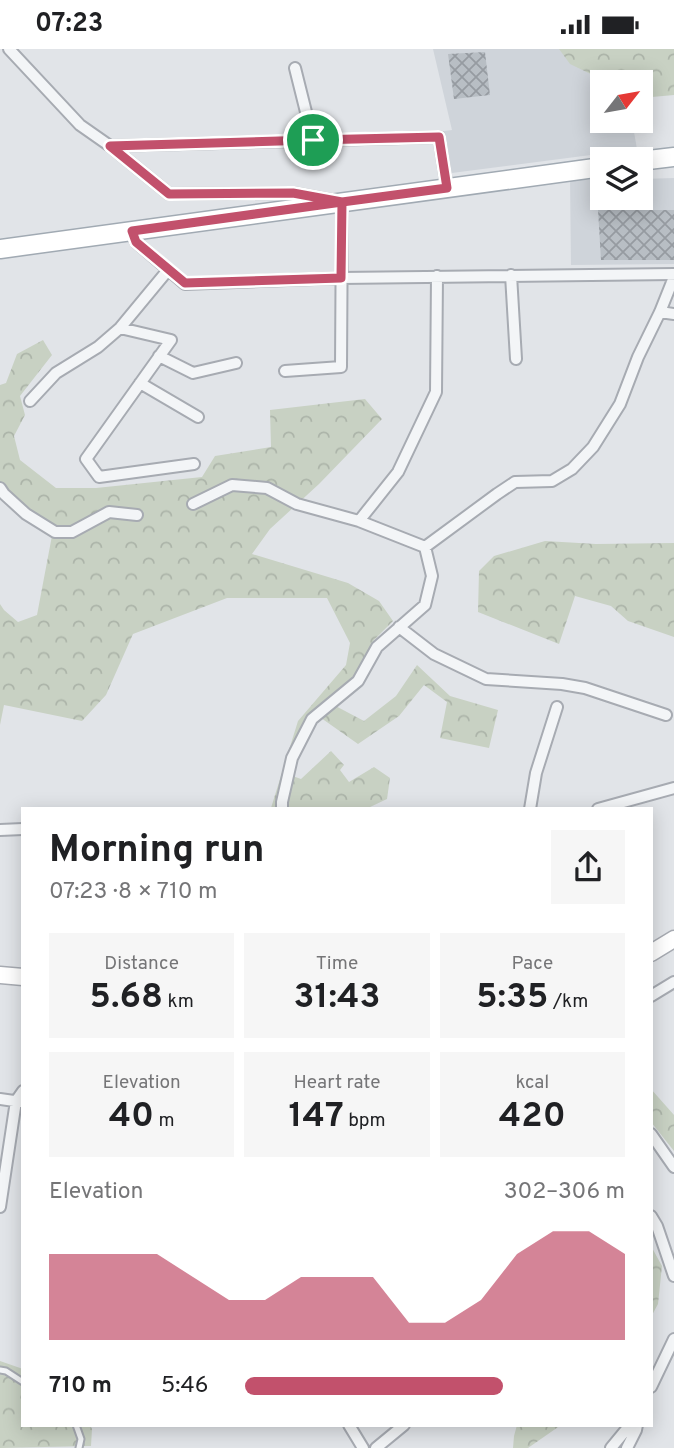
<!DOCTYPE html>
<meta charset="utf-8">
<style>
:root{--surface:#fff;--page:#f6f6f6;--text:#202124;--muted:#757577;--accent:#c2516c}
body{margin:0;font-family:Overpass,sans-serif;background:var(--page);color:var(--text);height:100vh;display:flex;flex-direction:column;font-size:26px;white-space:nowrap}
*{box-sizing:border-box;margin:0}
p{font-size:23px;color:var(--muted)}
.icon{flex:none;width:38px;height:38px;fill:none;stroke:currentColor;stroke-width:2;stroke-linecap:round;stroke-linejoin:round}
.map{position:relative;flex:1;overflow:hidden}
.drawer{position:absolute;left:21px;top:758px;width:632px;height:620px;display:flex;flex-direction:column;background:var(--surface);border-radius:0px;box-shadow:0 4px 18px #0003}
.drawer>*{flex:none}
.needle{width:46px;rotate:59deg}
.controls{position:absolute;left:590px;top:21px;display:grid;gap:14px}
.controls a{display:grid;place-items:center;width:63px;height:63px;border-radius:0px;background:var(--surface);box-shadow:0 4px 18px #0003;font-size:35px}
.pin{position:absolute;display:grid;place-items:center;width:60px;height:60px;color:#fff;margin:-30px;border:4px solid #fff;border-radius:50%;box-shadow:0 2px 7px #0007}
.round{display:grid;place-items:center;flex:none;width:74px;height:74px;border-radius:0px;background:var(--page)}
.head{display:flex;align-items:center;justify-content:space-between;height:119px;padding:0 28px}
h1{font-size:38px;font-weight:700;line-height:52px}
.metrics{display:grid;grid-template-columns:repeat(3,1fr);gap:10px;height:119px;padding:7px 28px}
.metrics div{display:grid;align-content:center;border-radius:0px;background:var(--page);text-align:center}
.metrics b{font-size:35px;font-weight:700}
.metrics small{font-size:19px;font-weight:400}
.metrics p{font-size:19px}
.chart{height:196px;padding:14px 28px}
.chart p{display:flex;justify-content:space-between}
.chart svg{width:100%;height:126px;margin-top:7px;fill:var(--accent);opacity:.7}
ul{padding:0 28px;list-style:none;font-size:23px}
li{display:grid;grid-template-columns:112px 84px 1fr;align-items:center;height:52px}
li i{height:18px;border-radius:9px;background:var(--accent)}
.status{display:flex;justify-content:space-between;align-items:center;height:49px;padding:0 35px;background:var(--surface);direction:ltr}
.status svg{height:19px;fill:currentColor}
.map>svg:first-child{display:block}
</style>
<div class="status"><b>07:23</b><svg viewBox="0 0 49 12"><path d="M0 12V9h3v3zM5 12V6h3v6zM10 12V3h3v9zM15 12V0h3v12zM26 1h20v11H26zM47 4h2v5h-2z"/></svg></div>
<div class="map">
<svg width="674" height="1399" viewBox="0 0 674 1399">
<defs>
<pattern id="forest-crowns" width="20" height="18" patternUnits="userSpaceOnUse" patternTransform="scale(1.75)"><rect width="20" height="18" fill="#c8d1c3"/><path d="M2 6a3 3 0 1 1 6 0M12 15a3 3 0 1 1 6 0" fill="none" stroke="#acb4a9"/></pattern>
<pattern id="building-cross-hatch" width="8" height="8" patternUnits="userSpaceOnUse" patternTransform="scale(1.75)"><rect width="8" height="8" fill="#b8bec4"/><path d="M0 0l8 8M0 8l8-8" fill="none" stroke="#969ba1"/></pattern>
</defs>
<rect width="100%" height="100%" fill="#e1e4e8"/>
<path fill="#cfd4da" d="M433,0H587L598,67L607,84L634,83L637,100L444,125L436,83L452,81Z
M674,129V215L571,216L570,131L602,130V149H640L641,130Z"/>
<path fill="url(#forest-crowns)" d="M559,0H674V46L641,49L640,33H607L570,15Z
M43,291L52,306L20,347L25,366L14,387L20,411L56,439H96L202,428L215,407L271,398L270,361L365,350L382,370L319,435L270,480L252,505L348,534L379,552L393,572L374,591L356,634L328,653L364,672L396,647L417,616L450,647L498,661L489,699L440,689L447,653L424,636L399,667L358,695L314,664L287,725L301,730L331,702L344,716L340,721L349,733L374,718L390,729L387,750L368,759H271L298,672L346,616L350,594L327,549H227L133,585L106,646L82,672L4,656L0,676V555L4,561L18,573L37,566L54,476L41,477L0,442V336L6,334L17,305Z
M545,492L596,495L674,494V588L628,572L611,557L575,547L559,595L478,563L479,522L494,507Z
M651,1040L674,1066V1102L651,1073Z
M651,1197L662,1217L658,1255L651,1268Z
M0,1312L23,1320V1376H90L92,1380L91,1397L0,1399Z
M517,1376H561L528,1399H513L514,1387Z"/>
<path fill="url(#building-cross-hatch)" d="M485,3L490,46L454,50L448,5Z
M598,161H674V211H601Z"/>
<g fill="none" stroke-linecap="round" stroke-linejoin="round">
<g stroke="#a7abb2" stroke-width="9">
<path id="lane" d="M0,1321L6,1322L23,1333
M76,1376L81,1390L79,1399"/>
</g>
<g stroke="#a7abb2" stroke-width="14">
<path id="street" d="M9,0L80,76L110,97L169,145L293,144L342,153L341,318L285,322
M295,19L313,91
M110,97L439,88L447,139
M132,182L136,193L185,235L341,229L674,225
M511,226L516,310
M660,263L674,265
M120,279L171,291L86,410L99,428L194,415
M159,307L193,324L236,314
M140,334L198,368
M30,352L56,324L98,298L120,279L168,221
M0,439L4,445L26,465L55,483H72L109,463L137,466
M193,455L232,436L267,439L297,455L359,472L425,498L497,445L515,433L552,432L572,420L593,398L620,355L638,308L660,263L674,228
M359,472L398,423L436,343L437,227
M399,578L434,605L486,630L562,635L585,639L666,666
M282,760V753L292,709L312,670L358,632L377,598L425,556L432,527L425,498
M530,760L536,724L557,658
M598,760L674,739
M0,781L23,780
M651,947L674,933
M0,1050L21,1053
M651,1085L674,1118
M0,1158L16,1052L23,1042
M651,1167L657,1177L674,1227
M651,1338L674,1290
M349,1376L363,1399
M376,1399L404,1376
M611,1399L630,1376
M627,1399L636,1381L637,1376"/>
</g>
<g stroke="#a7abb2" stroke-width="19">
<path id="secondary" d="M651,904L674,890
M0,926L23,928"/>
</g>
<g stroke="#a1aab3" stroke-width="21">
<path id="primary" d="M640,112L674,108
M0,200L602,118"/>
</g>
<use href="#lane" stroke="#f3f5f7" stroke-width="5"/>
<use href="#street" stroke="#f3f5f7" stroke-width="10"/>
<use href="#secondary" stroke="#fff" stroke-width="16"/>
<use href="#primary" stroke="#fff" stroke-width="18"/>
</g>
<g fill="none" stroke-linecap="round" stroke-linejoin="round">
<g stroke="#fff" stroke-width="14">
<path id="route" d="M313,91L439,88L447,139L342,153L341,229L185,234L136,193L132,182L342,153L293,144L169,145L110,97L313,91"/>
</g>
<use href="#route" stroke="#c2516c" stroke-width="9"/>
</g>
</svg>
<div class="controls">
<a><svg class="needle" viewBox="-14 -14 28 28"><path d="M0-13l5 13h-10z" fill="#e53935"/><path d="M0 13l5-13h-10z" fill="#757577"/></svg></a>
<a><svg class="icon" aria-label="layers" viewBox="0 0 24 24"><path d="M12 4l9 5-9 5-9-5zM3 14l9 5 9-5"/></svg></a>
</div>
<div class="pin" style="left:313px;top:91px;background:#1e9e55"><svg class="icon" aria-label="arrive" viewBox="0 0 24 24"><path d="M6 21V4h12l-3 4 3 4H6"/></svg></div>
<section class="drawer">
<div class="head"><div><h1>Morning run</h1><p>07:23 · 8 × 710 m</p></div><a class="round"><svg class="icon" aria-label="share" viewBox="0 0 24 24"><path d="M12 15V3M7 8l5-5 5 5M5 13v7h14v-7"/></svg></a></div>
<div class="metrics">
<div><p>Distance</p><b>5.68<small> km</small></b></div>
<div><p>Time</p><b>31:43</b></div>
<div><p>Pace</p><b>5:35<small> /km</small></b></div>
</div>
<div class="metrics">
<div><p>Elevation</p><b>40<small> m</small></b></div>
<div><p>Heart rate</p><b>147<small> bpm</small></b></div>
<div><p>kcal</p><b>420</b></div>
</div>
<div class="chart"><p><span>Elevation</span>302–306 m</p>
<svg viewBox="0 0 160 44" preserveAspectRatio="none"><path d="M0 44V14L10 14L20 14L30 14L40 22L50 30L60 30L70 22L80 22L90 22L100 38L110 38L120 30L130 14L140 6L150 6L160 14V44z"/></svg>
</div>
<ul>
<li><b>710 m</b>5:46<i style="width:68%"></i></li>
</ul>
</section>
</div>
